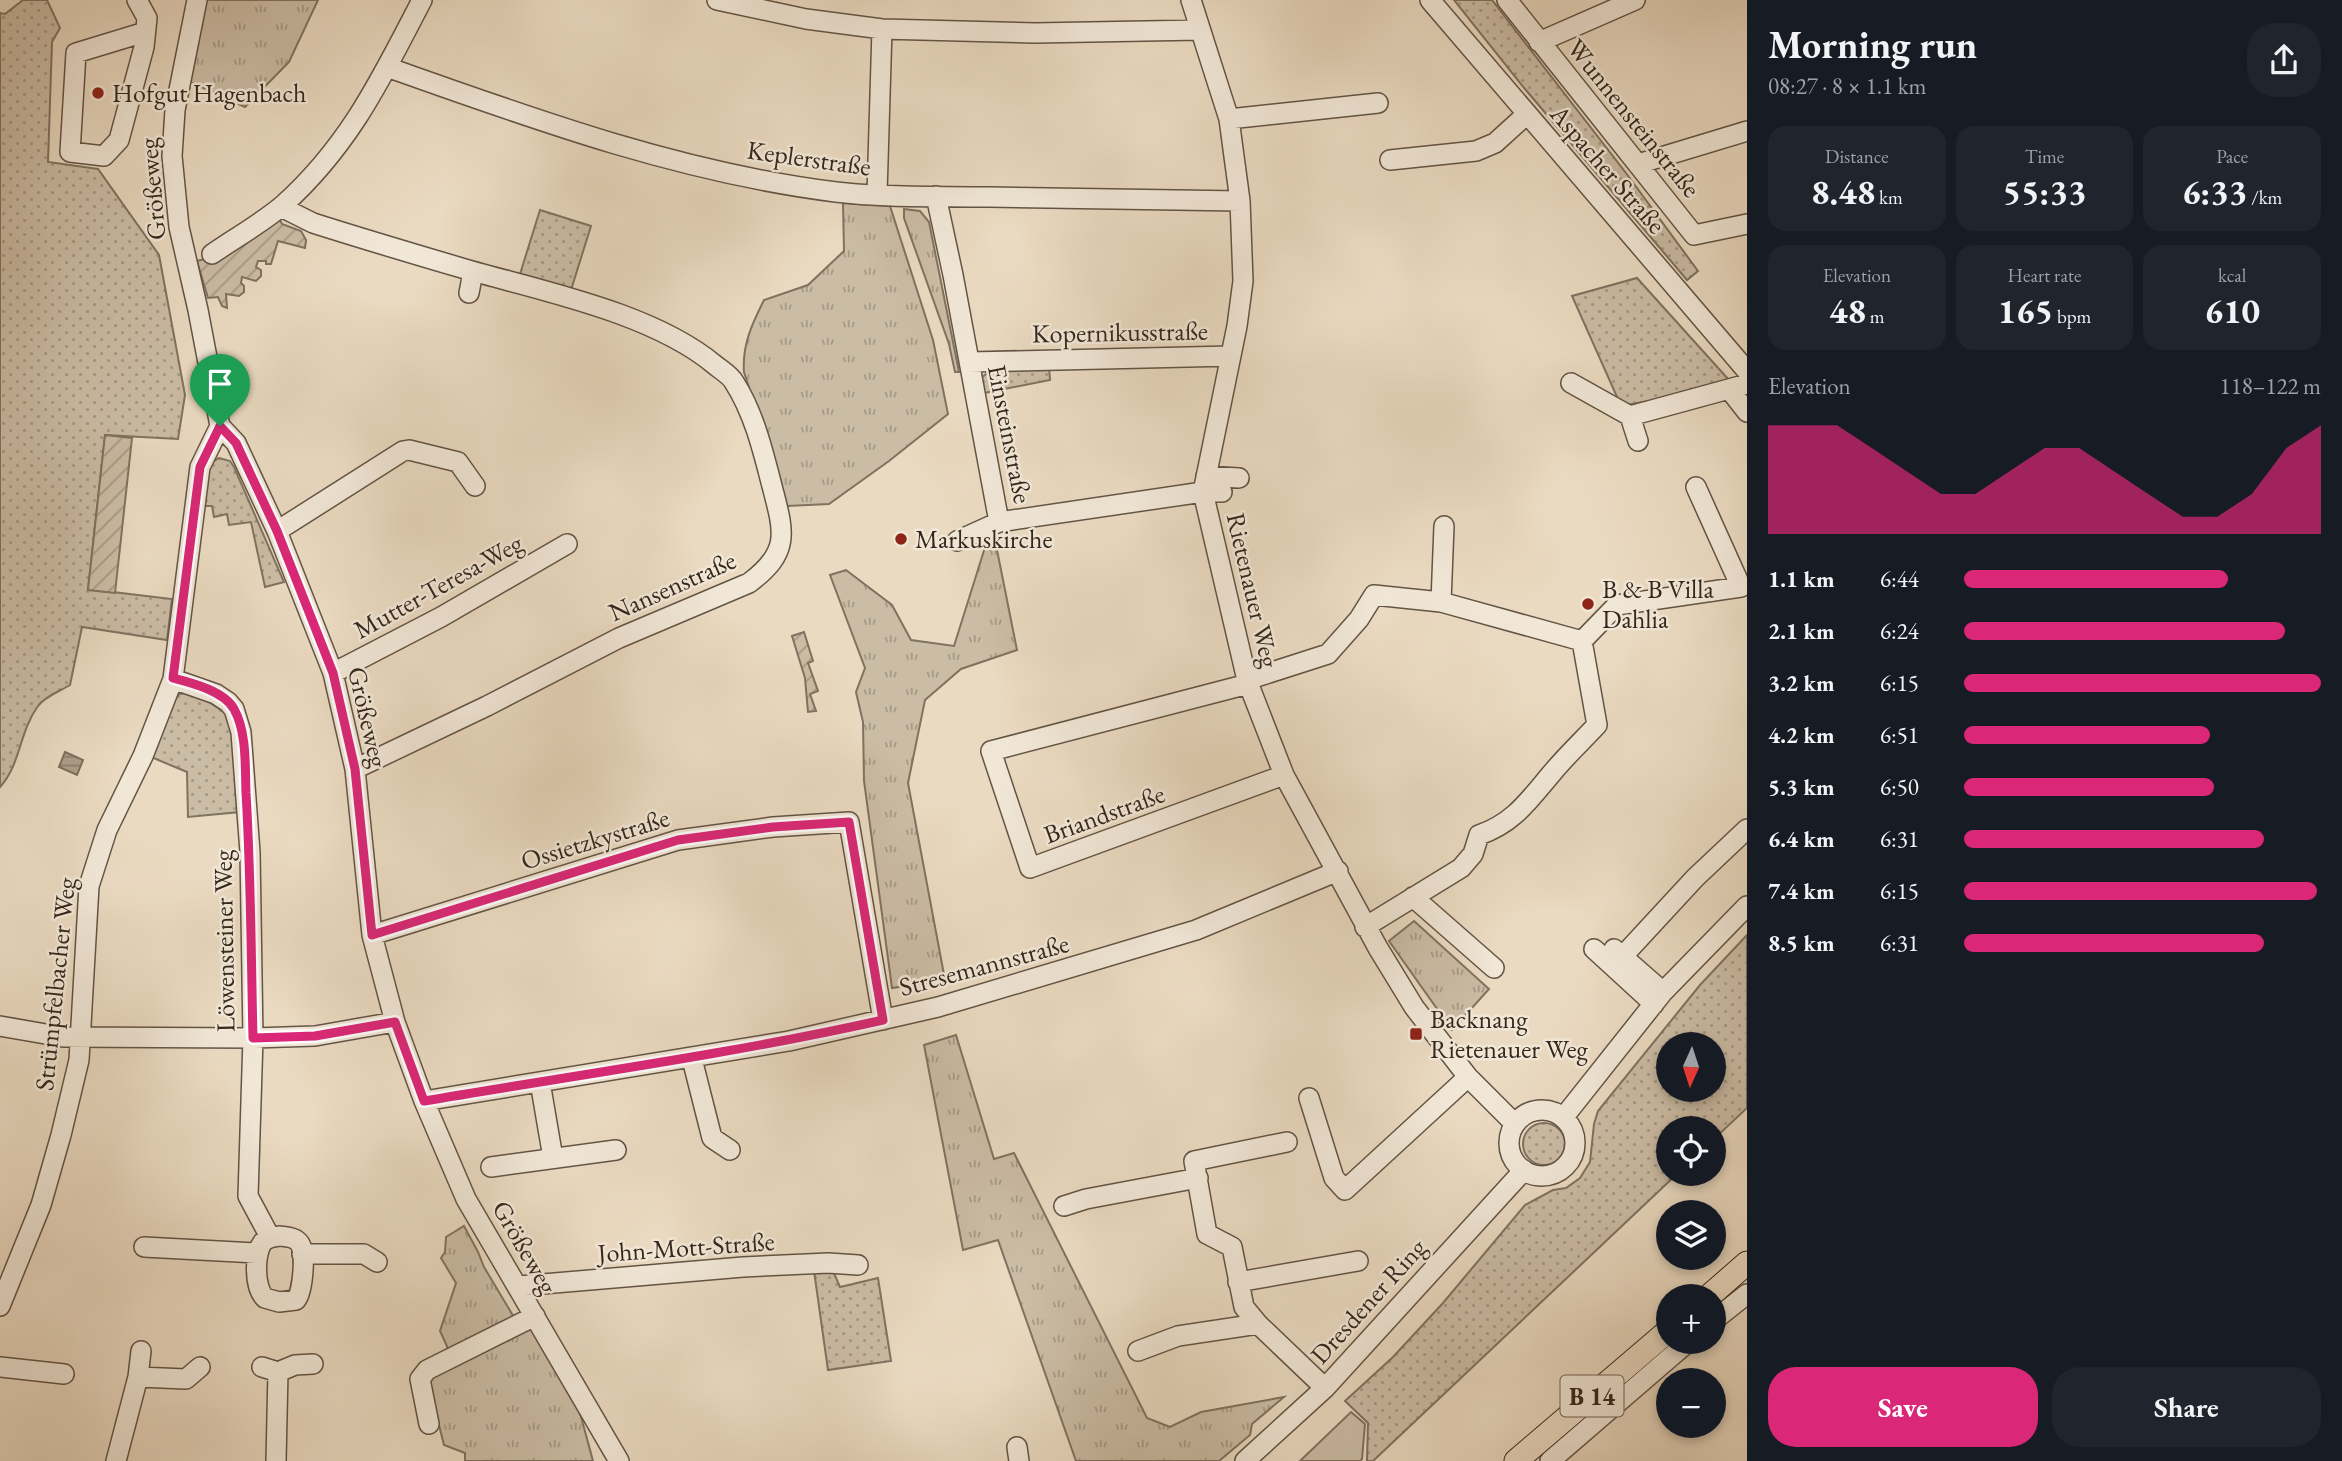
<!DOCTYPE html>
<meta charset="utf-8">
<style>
:root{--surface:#171b24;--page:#20242c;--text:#f1f3f6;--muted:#9ea1a6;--accent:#db2777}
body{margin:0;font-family:"EB Garamond",serif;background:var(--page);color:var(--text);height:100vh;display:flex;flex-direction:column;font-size:26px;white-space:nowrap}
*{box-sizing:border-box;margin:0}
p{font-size:23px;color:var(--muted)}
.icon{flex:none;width:38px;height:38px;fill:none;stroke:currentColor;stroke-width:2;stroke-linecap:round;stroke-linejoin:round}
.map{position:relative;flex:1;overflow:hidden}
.side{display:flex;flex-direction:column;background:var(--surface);width:595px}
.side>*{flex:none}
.needle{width:46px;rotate:183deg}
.fabs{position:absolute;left:1656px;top:1032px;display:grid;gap:14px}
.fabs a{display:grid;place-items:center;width:70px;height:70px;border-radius:50%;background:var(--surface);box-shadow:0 4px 10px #0003;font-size:35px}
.pin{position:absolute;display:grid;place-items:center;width:60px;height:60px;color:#fff;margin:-72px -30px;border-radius:50% 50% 50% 0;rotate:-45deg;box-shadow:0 0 7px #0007}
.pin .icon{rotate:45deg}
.round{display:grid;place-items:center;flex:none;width:74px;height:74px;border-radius:28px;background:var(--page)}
.summary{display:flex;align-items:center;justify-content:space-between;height:119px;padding:0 21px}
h1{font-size:38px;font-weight:700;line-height:52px}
.metrics{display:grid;grid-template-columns:repeat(3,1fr);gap:10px;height:119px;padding:7px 21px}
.metrics div{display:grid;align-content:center;border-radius:18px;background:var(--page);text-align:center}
.metrics b{font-size:35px;font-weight:700}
.metrics small{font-size:19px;font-weight:400}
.metrics p{font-size:19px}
.chart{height:196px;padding:14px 21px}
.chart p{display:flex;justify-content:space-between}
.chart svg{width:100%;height:126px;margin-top:7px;fill:var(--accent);opacity:.7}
.primary-button{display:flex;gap:14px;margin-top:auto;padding:14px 21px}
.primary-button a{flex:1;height:80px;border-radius:28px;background:var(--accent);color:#fff;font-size:28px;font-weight:700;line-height:80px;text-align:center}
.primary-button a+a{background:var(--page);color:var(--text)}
ul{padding:0 21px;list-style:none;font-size:23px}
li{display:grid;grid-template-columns:112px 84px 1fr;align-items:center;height:52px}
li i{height:18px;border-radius:9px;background:var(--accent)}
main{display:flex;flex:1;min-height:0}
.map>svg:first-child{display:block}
</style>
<main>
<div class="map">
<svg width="1747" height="1461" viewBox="0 0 1747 1461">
<defs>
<pattern id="grass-dots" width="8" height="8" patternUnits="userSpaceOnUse" patternTransform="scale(1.75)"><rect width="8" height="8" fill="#cbbca5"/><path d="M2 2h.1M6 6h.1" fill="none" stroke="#a69986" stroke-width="1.8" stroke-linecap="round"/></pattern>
<pattern id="park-tufts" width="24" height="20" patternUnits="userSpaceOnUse" patternTransform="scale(1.75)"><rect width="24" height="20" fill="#cbbca5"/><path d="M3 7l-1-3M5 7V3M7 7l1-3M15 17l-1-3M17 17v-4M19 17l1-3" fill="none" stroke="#a69986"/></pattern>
<pattern id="garden-furrows" width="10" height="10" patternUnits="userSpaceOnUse" patternTransform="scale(1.75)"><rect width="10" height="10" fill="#cbbca5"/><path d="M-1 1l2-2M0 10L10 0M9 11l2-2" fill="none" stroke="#a69986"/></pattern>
<pattern id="water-rules" width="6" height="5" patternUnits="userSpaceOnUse" patternTransform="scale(1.75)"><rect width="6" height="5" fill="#ad9d89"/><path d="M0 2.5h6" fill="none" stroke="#8e806f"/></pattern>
</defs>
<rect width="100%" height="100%" fill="#eadac1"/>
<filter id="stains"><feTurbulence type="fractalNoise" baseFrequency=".00286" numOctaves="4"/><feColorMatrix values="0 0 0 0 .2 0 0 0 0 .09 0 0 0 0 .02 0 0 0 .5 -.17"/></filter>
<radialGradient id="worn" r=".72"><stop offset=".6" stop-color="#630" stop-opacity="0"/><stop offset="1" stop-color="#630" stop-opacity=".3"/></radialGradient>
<path fill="url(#grass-dots)" stroke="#807260" stroke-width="2" fill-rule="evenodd" d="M23,0H47L60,28L52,42L48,162L98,169L159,255L185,395L178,439L105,435L88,589L172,599L167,640L82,627L70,685C60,691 44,697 38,706C19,732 21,764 0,787V13L5,14Z
M1454,0H1492L1626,173L1698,271L1687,280L1525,89Z
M540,210L591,226L571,290L520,274Z
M1637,278L1729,380L1660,399L1621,406L1572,296Z
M1049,367L1050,380L984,393L981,378L994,368Z
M219,458L230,461L234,467L284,582L265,587L251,522L229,525L227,514L214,517L212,506H201C203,489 201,466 219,458Z
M187,693L207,701L226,713L233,733L240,812L188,817L187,772L151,757L175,700L179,694Z
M1747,935V1108L1713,1140V1129H1668V1174H1677L1373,1461H1367L1368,1423L1345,1401L1393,1357L1443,1303L1525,1205L1553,1190L1566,1188L1580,1178L1590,1162L1594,1124L1598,1111L1700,985ZM1668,1045H1713V1090H1668Z
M1523 1144a21 21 0 1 1 42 0a21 21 0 1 1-42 0Z
M814,1271H833L840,1287L878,1278L891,1361L828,1370Z"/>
<path fill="url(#park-tufts)" stroke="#807260" stroke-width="2" d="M202,0H318L289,62L245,107L188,81Z
M843,203L890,206L933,340L948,414L889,461L829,504L787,506L744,372C742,345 752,324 764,300L808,285L844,251Z
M904,209L920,211L929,222L959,372H955L949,344L904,218Z
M992,525L1017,650L961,669L925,700L908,783L945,980L892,988L864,781L863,722L856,692L865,668L830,575L846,570L892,605L911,640L954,646Z
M1414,921L1489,989L1452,1030L1389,941Z
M956,1035L994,1159L1014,1153L1147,1418L1170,1427L1201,1412L1284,1397L1252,1424L1250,1435L1219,1461H1076L998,1240L963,1250L924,1045Z
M464,1226L478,1252L484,1267L515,1319L450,1353L440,1331L456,1283L441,1258L445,1252L446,1237Z
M528,1325L541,1342L577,1402L593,1461H465V1453L444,1445L429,1385L432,1377Z"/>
<path fill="url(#garden-furrows)" stroke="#807260" stroke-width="2" d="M279,218L282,224L301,231L306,240L305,248L278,241L271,264H266V261H258L256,267L261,270V276L256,281L242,277L241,283L244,286V292L239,296L226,294L227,308L222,306L218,297L208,298L197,261L212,257Z
M105,435L132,438L115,593L88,590Z
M804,632L813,661L808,663L818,691L810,694L816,711L808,712L805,678L792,636Z"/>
<path fill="#cbbca5" stroke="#807260" stroke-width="2" d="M1351,1412L1365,1424L1362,1459L1360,1461H1300Z"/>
<path fill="url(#water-rules)" stroke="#7d6e5d" stroke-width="2" d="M65,752L83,760L77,775L59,767Z"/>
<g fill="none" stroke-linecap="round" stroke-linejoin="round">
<g stroke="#635445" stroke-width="22">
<path id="minor" d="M137,0L147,18L144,47L119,140L104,156L70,152L76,53L145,32
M197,0L175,110L172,156L179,227L198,310L220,426L236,443L277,531L333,673L355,769L372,935L395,1022L424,1101L466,1199L619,1461
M717,0L806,19L882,29L1035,33L1200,30
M1191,0L1229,119L1240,201L1243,281L1237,326L1203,492L1247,680L1284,775L1378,948L1414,1007L1468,1077L1515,1124
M1430,0L1747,371
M1507,0L1694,235L1747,224
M1539,42L1635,0
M387,67C533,119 682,173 836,192C885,198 940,196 990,197C1073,198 1156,200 1240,201
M1229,119L1378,103
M1390,160L1476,151L1495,143L1527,114
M1638,164L1747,131
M877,194L882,29
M936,196L953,275L999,522
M281,207L313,223C363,239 414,254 465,269C542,291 653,313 715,365C721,370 730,375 734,382C754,413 763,451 772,486C784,532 791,552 749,583L619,638L487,706L355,769
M212,254C235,238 262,223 283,205C350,145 382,77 422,0
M469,293L473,272
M969,362L1231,356
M1571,383L1630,416
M1747,384L1729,389L1747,412
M1638,441L1630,416L1729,389
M1206,476L1239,478
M277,531L403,451L409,450L458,462L475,486
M957,541L999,522L1203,492H1222
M1441,602L1444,526
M333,673L441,617L567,544
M173,679L216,694L228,702L234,709L241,732L250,852L253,1038L248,1196L270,1237
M1247,680L1328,654L1359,619L1374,595L1441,602L1582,641
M1248,684L991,751L1030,868L1284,775
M1413,897L1494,968
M1365,927L1461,868L1473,854L1479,835C1514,823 1529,800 1552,773C1566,756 1582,741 1597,725L1582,641L1617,605L1741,587L1696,487
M372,935L678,840L773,827L849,822L883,1020
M1594,949L1654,1004
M1614,949L1663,992
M1622,957L1695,878L1747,829
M0,1026L63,1037L253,1038L315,1036L395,1022
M692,1059L712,1138L730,1150
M540,1082L553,1158
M1309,1098L1334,1178L1345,1190L1468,1077
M424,1101L789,1041L938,1007L1196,930L1338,871
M1509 1143a33 33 0 1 1 66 0a33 33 0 1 1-66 0Z
M1563,1118L1663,992L1747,906
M1287,1142L1194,1161L1207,1234L1232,1247L1244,1307L1258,1324L1325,1388
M491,1167L616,1150
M1064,1206L1086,1199L1198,1178
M280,1236C286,1237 296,1237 300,1244C306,1254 303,1291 296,1300L279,1302L265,1298C254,1288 254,1253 263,1242C268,1237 273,1237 280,1236Z
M144,1247L258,1253
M302,1254H364L377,1262
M1238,1282L1358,1261
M519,1286L743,1267L828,1263L858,1265
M0,1306L41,1205L61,1135L79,1060L89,886L107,830L143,756L173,679L200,467L220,426
M1713,1321L1747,1294
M1138,1351L1178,1336L1258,1324
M0,1367L64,1374
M262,1367L278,1372L295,1365L313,1364
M138,1377L186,1379L200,1367
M429,1424L420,1379L427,1370L535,1316
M1017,1447L1019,1461
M116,1461L138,1377L141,1351
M276,1461L278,1372
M1245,1461L1325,1388L1524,1170
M1550,1461L1688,1342"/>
</g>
<g stroke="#36271c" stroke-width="25">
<path id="major" d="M1708,1297L1747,1263
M1516,1461L1668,1331"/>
</g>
<use href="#minor" stroke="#f1e7d7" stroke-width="19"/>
<use href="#major" stroke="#eadac1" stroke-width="23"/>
</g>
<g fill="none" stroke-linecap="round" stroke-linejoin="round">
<g stroke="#fff" stroke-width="14">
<path id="route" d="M220,426L236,443L277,531L333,673L355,769L372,935L678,840L773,827L849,822L883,1020C731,1054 577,1075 424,1101L395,1022L315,1036L253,1038C251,956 251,874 246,793C245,767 247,732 234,709C224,691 192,683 173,678L200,467Z"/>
</g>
<use href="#route" stroke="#db2777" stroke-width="9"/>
</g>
<g fill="#8f2418" stroke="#f1e7d7" stroke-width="2.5">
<circle cx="98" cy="93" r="7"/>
<circle cx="901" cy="539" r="7"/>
<circle cx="1588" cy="604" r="7"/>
<rect x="1409" y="1027" width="14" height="14" rx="3.5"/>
</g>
<g text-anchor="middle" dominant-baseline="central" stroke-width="5" stroke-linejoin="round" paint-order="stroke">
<rect fill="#f1e7d7" stroke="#6e6154" stroke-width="2" x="1560.5" y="1375.5" width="63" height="41" rx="5"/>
<g font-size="24" font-weight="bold" fill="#36271c">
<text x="1592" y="1396">B 14</text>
</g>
<g font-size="26" fill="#36271c" stroke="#f1e7d7" text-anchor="start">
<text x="112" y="93">Hofgut Hagenbach</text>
<text x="915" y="539">Markuskirche</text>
<text x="1602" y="589">B &amp; B Villa<tspan x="1602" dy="30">Dahlia</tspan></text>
<text x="1430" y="1019">Backnang<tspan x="1430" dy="30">Rietenauer Weg</tspan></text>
</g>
<g font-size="26" fill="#36271c" stroke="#f1e7d7">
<text transform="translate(1634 118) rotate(51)">Wunnensteinstraße</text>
<text transform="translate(809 158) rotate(8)">Keplerstraße</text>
<text transform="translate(1608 169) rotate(49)">Aspacher Straße</text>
<text transform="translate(152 189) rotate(-95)">Größeweg</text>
<text transform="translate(1120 332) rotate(-1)">Kopernikusstraße</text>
<text transform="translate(1010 434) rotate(79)">Einsteinstraße</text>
<text transform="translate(438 586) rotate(-29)">Mutter-Teresa-Weg</text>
<text transform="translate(672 586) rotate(-24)">Nansenstraße</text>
<text transform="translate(1253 590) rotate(77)">Rietenauer Weg</text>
<text transform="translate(368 717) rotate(77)">Größeweg</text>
<text transform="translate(1104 814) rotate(-20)">Briandstraße</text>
<text transform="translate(595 839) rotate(-17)">Ossietzkystraße</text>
<text transform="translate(224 941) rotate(-91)">Löwensteiner Weg</text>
<text transform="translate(984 965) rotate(-15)">Stresemannstraße</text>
<text transform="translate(55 984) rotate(-84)">Strümpfelbacher Weg</text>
<text transform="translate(525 1247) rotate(60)">Größeweg</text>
<text transform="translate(686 1247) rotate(-4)">John-Mott-Straße</text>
<text transform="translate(1368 1301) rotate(-48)">Dresdener Ring</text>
</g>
</g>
<rect width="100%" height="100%" filter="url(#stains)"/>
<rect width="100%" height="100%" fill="url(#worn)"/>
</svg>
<div class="fabs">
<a><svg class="needle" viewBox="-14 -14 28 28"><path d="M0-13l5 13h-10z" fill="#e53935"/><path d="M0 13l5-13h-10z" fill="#9ea1a6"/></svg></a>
<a><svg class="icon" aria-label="locate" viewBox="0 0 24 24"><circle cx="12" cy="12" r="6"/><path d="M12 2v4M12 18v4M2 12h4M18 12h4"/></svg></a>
<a><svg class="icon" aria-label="layers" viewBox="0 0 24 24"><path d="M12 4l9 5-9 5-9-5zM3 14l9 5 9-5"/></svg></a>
<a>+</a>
<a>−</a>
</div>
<div class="pin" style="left:220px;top:426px;background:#1e9e55"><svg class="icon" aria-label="arrive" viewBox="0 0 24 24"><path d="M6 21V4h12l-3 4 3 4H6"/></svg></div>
</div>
<section class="side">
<div class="summary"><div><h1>Morning run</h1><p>08:27 · 8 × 1.1 km</p></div><a class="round"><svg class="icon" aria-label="share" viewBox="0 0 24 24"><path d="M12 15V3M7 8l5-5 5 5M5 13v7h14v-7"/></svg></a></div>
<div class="metrics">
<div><p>Distance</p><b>8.48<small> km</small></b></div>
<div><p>Time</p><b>55:33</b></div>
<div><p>Pace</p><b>6:33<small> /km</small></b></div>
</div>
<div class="metrics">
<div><p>Elevation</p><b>48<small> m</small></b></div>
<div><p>Heart rate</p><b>165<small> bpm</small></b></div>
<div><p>kcal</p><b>610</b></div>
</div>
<div class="chart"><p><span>Elevation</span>118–122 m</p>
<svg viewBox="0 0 160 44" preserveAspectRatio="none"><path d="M0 44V6L10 6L20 6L30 14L40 22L50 30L60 30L70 22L80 14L90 14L100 22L110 30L120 38L130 38L140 30L150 14L160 6V44z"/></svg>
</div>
<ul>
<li><b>1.1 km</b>6:44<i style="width:74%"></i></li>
<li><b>2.1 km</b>6:24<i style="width:90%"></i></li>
<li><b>3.2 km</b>6:15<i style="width:100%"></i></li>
<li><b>4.2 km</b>6:51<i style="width:69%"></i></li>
<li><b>5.3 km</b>6:50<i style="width:70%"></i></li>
<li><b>6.4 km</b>6:31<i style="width:84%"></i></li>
<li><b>7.4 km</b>6:15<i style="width:99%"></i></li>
<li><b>8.5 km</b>6:31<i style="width:84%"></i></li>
</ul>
<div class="primary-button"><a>Save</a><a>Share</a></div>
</section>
</main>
